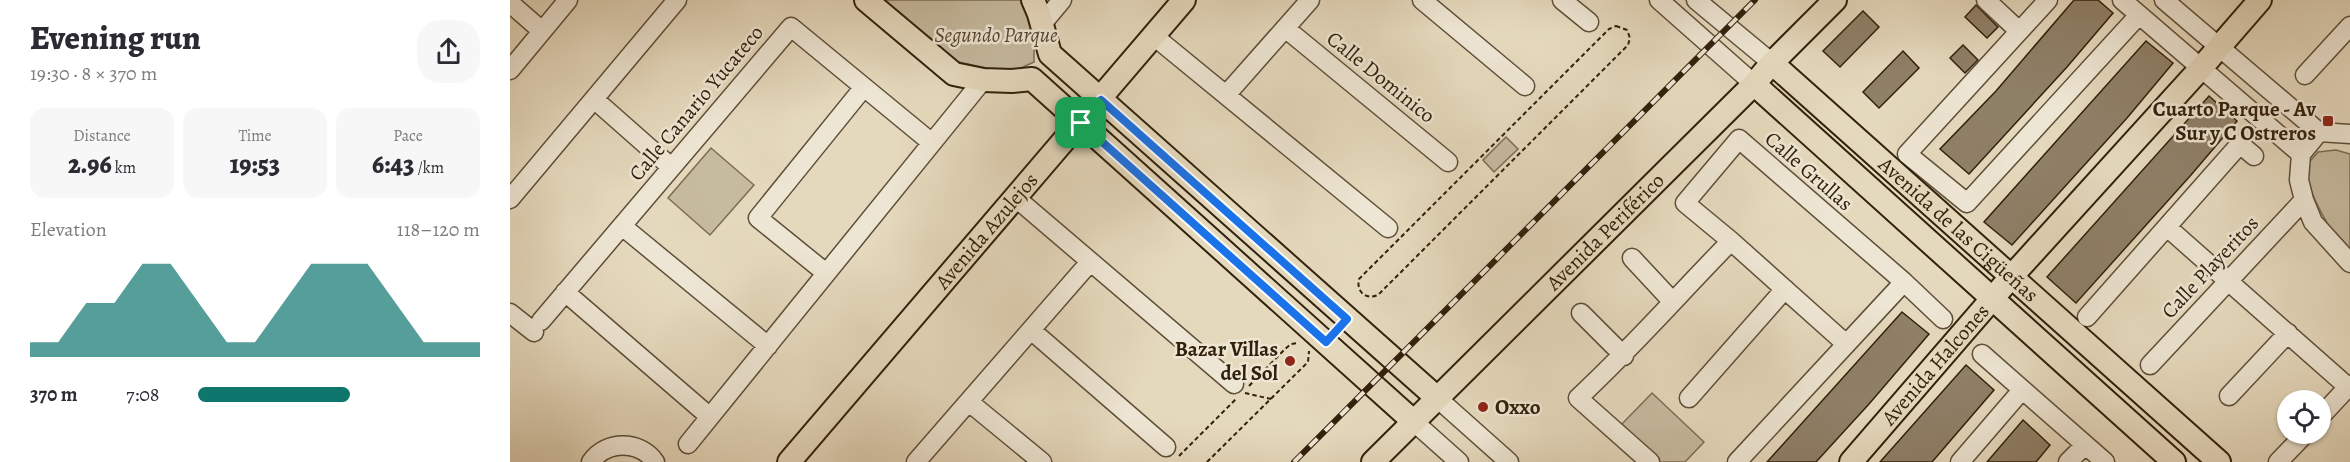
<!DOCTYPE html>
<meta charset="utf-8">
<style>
:root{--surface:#fff;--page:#f7f7f7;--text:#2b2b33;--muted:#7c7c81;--accent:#0f766e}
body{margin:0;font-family:Alegreya,serif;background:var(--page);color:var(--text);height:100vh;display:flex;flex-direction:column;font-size:22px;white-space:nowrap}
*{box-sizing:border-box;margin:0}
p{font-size:20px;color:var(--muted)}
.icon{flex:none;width:33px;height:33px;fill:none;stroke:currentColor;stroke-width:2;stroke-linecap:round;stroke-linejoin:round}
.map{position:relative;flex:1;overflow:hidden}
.details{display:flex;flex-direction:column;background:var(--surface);width:510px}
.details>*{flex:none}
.tools{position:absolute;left:1767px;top:390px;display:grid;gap:12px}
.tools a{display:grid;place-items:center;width:54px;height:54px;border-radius:50%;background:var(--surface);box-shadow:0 2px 4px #0004;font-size:30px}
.pin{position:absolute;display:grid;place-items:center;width:51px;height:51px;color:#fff;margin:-26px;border-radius:12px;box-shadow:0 3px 9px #0006}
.round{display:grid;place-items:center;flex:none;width:63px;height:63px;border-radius:24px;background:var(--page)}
.overview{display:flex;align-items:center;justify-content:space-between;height:102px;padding:0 30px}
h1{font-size:33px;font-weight:800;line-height:45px}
.figures{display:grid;grid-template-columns:repeat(3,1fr);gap:9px;height:102px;padding:6px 30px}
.figures div{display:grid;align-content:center;border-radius:15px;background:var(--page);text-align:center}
.figures b{font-size:26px;font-weight:800}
.figures small{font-size:16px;font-weight:400}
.figures p{font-size:16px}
.chart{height:168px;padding:12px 30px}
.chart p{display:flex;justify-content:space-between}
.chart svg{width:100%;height:108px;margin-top:6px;fill:var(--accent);opacity:.7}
ul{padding:0 30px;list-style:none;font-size:20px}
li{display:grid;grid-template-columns:96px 72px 1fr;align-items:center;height:45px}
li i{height:15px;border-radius:8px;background:var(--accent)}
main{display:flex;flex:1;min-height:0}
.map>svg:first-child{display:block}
</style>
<main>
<section class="details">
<div class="overview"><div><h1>Evening run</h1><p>19:30 · 8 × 370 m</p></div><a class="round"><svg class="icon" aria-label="share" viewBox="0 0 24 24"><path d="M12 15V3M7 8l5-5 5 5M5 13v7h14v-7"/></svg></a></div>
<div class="figures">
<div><p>Distance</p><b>2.96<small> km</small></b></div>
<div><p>Time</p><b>19:53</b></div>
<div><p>Pace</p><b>6:43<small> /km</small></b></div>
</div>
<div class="chart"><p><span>Elevation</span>118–120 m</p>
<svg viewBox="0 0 160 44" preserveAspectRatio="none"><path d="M0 44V38L10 38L20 22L30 22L40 6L50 6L60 22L70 38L80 38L90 22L100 6L110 6L120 6L130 22L140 38L150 38L160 38V44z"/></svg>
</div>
<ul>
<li><b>370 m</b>7:08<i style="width:54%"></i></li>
</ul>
</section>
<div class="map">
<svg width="1840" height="462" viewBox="0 0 1840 462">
<rect width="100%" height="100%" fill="#e5d9bd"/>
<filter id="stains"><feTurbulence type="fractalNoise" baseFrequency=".00333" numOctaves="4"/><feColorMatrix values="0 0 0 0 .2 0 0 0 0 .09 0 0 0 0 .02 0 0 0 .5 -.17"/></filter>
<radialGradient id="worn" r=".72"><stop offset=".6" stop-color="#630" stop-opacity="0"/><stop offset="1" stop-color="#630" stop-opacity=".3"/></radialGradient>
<path fill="#c6ba9f" stroke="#7c6d55" stroke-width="1.5" d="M373,0H512L524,37V62L509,69L501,70L481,69L444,61Z
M996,137L1008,149L984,172L973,160Z
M201,148L244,185L200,235L158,198Z
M1826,150L1840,154V257L1835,253C1824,234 1789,183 1799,163C1801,159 1805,156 1808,152Z
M1142,393L1194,442L1175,462H1146L1109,427Z"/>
<path fill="#8f8068" stroke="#31200b" stroke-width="1.5" d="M1564,0H1588L1603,13L1557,67L1459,174L1430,149L1486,91Z
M1466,5L1488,27L1477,38L1455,17Z
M1353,11L1369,27L1330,67L1313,51Z
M1636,41L1663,63L1617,118L1502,245L1474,222Z
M1453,45L1468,60L1455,73L1440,58Z
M1393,51L1409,68L1369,108L1353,92Z
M1699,96L1727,121L1681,175L1566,303L1537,277Z
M1392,312L1419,334L1359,404L1306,462H1257Z
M1456,365L1484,390L1422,462H1370Z
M1513,420L1540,445L1531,456L1526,462H1477Z"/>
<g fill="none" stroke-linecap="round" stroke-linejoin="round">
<g stroke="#5e4e38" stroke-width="21">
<path id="minor" d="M912,0L1015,86
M1052,0L1079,22
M1149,0L1244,84
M1186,0L1262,63
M1476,0L1509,31
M1538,0L1397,154L1457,203L1629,15
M1612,0L1791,154
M1654,0L1809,132L1840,134
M0,3L32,31
M532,24L552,0
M775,28L938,162
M645,37L878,228
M0,70L58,0
M1795,75L1840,26
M716,95L800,0
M84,99L161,167
M1809,132L1791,154L1789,180L1794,200L1803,222L1840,263
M506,198L724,384
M0,199L167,0
M112,226L258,346
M1657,227L1838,387
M1221,241L1335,343
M1122,258L1162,301
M316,273L248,218L354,87
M1394,282L1433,319
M55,292L200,417
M0,313L24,332
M1071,313L1114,356
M1577,317L1730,144L1744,156
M31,321L281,27L422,143
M521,330L656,447
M1472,354L1595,462
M1640,365L1794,200
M1719,396L1778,333
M926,397L999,462
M1179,398L1275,289
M459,402L532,462
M1810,417L1840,385
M903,421L949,462
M178,444L473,80
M81,462C96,440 130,440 145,462
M406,462L580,262
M1140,462L1068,398C1122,348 1170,293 1221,241L1175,203L1229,139L1394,282L1227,462
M1450,462L1512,390
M1558,462L1575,445
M1768,462L1795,434"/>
</g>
<g stroke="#31200b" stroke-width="26">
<g id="major">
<path d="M356,0L444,74L473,80L502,81L522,79L903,421"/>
<path d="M523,0L529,14L540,54L926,397"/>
<path id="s1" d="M1262,63L1709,462"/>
<path d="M1244,84L1664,462"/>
<path id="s2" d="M279,462L674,0"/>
<path id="s3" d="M863,462L1244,84L1262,63L1325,0"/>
<path id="s4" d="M1341,462L1501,277L1691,68L1750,0"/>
</g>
</g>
<path stroke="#31200b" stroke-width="2" stroke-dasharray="4.5 3" stroke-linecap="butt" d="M1106,26L1117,30L1120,38L1118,45L868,295C856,300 846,292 849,279L1099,29Z
M739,386L775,349L781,344L788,343
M735,393L761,399
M669,456L727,398
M697,462L798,362L799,351"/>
<use href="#minor" stroke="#eee6d4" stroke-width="18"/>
<use href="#major" stroke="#e5d9bd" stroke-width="22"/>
<g stroke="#31200b" stroke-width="6">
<path id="rail" d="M784,462L1245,0"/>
</g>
<use href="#rail" stroke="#eee6d4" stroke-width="4" stroke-dasharray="11" stroke-linecap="butt"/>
</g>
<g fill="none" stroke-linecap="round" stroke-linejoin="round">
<g stroke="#fff" stroke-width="12">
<path id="route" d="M591,100L837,319L816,342L571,123Z"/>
</g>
<use href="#route" stroke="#1a73e8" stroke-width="8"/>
</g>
<g fill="#8f2418" stroke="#eee6d4" stroke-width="2">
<rect x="1812" y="115" width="12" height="12" rx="3"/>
<circle cx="780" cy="361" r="6"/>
<circle cx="973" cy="407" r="6"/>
</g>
<g text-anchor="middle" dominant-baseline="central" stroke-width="5" stroke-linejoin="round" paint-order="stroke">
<g font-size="21" font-style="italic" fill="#564630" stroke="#eee6d4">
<text x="486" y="35">Segundo Parque</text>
</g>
<g font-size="21" fill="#31200b" stroke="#eee6d4">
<text transform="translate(871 77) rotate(39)">Calle Dominico</text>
<text transform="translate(186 103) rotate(-50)">Calle Canario Yucateco</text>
<text transform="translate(1299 171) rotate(41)">Calle Grullas</text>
<text stroke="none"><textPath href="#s1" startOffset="250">Avenida de las Cigüeñas</textPath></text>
<text stroke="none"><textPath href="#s2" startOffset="304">Avenida Azulejos</textPath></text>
<text stroke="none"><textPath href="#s3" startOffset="327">Avenida Periférico</textPath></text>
<text transform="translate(1700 267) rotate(-47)">Calle Playeritos</text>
<text stroke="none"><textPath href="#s4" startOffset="129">Avenida Halcones</textPath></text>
</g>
<g font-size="21" font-weight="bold" fill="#31200b" stroke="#eee6d4" text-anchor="end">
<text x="1806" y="109">Cuarto Parque - Av<tspan x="1806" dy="24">Sur y C Ostreros</tspan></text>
<text x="768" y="349">Bazar Villas<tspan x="768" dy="24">del Sol</tspan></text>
<text x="985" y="407" text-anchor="start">Oxxo</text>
</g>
</g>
<rect width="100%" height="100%" filter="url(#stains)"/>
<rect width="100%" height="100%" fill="url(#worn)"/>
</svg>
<div class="tools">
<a><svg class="icon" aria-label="locate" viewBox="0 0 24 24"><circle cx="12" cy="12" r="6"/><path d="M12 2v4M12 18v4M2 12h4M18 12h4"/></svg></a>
</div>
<div class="pin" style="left:571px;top:123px;background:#1e9e55"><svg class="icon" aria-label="arrive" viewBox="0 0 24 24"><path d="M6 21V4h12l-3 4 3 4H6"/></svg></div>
</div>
</main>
